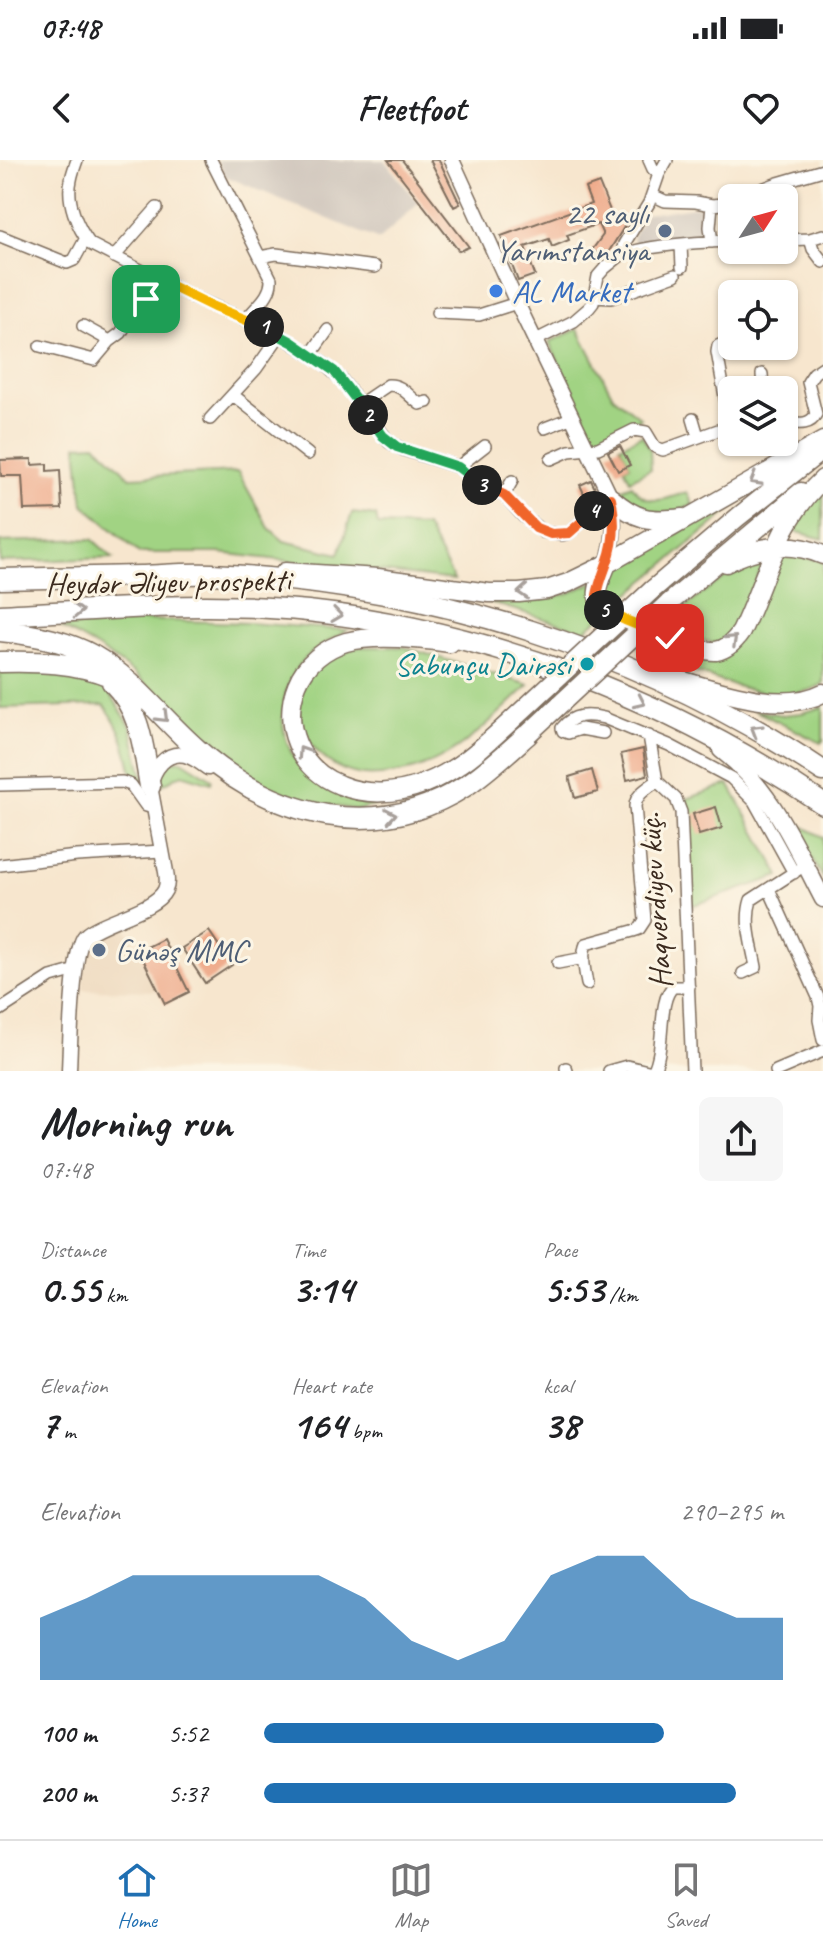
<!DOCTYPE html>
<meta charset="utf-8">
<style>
:root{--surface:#fff;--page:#f6f6f6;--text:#202124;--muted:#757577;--line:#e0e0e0;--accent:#1f6fb2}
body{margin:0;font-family:Caveat,sans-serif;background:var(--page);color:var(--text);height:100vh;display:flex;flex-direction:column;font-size:30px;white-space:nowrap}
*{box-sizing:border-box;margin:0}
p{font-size:26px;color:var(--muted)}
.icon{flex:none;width:44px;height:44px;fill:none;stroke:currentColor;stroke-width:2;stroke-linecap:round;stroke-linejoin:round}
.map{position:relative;height:911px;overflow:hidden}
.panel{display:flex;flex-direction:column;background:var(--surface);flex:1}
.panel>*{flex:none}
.needle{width:52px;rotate:54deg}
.fabs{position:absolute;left:718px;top:24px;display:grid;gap:16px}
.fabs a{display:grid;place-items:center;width:80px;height:80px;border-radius:12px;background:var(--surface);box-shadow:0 2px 6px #0004;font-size:40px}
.pin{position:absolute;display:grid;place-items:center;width:68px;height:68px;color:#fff;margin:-34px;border-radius:16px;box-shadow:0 4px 12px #0006}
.km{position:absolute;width:40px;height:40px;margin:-20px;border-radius:50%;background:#222;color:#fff;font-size:22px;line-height:40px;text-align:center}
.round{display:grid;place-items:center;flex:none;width:84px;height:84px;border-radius:12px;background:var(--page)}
.head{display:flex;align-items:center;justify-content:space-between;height:136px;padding:0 40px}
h1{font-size:44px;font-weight:600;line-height:60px}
.metrics{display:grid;grid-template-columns:repeat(3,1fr);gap:12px;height:136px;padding:8px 40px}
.metrics div{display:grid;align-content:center}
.metrics b{font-size:40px;font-weight:600}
.metrics small{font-size:22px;font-weight:400}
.metrics p{font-size:22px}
.chart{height:224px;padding:16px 40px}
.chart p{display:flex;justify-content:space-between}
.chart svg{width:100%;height:144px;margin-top:8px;fill:var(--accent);opacity:.7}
ul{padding:0 40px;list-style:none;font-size:26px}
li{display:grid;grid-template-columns:128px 96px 1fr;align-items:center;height:60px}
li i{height:20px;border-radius:10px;background:var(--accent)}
.status{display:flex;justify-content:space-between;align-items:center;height:56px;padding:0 40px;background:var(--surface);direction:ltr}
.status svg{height:22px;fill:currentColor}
header{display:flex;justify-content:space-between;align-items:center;height:104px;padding:0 40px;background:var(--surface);font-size:36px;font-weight:600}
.dock{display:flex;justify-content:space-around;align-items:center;height:112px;border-top:2px solid var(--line);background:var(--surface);font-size:22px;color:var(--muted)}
.dock a{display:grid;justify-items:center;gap:4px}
.dock .on{color:var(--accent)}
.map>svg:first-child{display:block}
</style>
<div class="status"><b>07:48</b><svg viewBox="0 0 49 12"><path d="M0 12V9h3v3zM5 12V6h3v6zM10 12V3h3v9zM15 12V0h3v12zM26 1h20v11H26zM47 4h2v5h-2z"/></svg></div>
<header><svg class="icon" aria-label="back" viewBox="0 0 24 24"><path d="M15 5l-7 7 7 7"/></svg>Fleetfoot<svg class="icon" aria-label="heart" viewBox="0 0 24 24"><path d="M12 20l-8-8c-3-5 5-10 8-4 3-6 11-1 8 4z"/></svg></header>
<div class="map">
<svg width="823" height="911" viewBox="0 0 823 911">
<rect width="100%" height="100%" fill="#fcf5e5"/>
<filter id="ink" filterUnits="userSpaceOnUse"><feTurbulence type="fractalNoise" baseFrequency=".0125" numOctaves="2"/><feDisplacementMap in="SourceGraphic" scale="16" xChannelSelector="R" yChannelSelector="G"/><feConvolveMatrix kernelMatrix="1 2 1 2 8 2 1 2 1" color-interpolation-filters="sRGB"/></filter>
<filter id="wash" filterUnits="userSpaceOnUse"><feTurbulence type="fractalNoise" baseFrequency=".006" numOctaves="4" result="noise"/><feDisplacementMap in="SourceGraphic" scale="32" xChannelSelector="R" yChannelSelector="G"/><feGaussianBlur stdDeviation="1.8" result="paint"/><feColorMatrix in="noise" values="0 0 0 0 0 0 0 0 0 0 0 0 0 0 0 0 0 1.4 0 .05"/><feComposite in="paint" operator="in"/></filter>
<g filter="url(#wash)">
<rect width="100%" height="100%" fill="#f7e6ce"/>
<path fill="#edd7bb" d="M125,766L158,831L83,830L85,788Z"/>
<path fill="#ccc2b9" d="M217,0H384L418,43L379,80L225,16Z
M701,46L704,78L636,86L632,78L646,54Z"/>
<path fill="#a1d383" stroke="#6e7e50" stroke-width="2" d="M578,169L613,236L641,258L596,282L549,182Z
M642,275L650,289L651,309L630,320L624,308L630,305L620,286Z
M96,284L130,317L238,312L269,368L284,381L339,394L352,353L376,356L378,365L426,367L454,420L219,393H139L83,344L77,285Z
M764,322L611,449C603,433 603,425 614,411Z
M632,325C647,349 666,339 687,332L693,345C683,349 663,356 653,354C642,352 626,339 618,331Z
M823,328V379L790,370Z
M92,379L113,398L0,402V382Z
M783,392L823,401V524C774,554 687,507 639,488L649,476L720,496Z
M767,396L735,469L718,484L660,470C693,440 725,412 767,396Z
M594,422L601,457L584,471L489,442L546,438L567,434Z
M143,460L248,463L348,470C333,479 313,489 302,502C271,540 278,595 318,623C337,637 360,640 383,643L358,650L303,641L261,623L220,600L167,544L134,513L98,488L61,467Z
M360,487H404L529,525C497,554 465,591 423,606C409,612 378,617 363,615C311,608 276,550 316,507C327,495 345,491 360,487Z
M45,510L89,518L108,530L131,567L146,629L133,620C128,592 122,568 104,545L0,548V512Z
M823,547V580L821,583L754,550L782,555L802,553Z
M182,600L212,619L211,623L182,614L158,627L161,613L172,601Z
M729,624L780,716L691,746L684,640Z
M789,659L823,677V718Z"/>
<g id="blocks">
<path fill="#efac8c" d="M388,0H402L469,87L459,91Z
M430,0H439L460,44L454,47Z
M599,23L615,63L621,53L629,59L606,96L604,98L592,90L603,75L598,64L567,75L569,80L552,87L549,79L525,87L535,115L518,121L501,76L591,44L585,28Z
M620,286L630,305L618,311L608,292Z
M32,299V305L47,304V311L60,310L62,349L24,350L22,316H1L0,300Z
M591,320L598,335L587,340L580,325Z
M643,589L647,615L627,620L621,594Z
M592,610L598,632L575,638L569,617Z
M716,647L722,668L699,675L693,654Z
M209,771L232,805L205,823L182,788Z
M163,779L189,832L165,844L139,791Z"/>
</g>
</g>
<g filter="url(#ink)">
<use href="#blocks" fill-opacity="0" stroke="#7d6c5c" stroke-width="2"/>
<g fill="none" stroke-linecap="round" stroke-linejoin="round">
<g stroke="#7d6c5c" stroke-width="14">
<path id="minor" d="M77,0C75,6 72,13 71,20C66,41 77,67 90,84L193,137L280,175L323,203L342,220L389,282L404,290L458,307L486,328L504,335L523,356L543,372L562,375L569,373L599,346L611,338
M211,0L271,119C272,136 255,147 246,160
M649,0L653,9L659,14
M652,35L665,41L696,42L712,45L723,44L732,41
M738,38L778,23L823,10
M712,45L710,67L712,82
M0,76L67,103L74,100L86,78
M810,79L813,89L823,102
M784,80L810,79L823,75
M681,85L682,107
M621,95C649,85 701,82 732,81
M114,97L157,48
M260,97L276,94L375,107
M594,137L611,138L675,115
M437,153L479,155L517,143
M83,166L110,181
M536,180L574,161L589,148L593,143L598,116L605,108L621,95L624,84L649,43L659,14L667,0
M40,186L94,200L110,181L121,173L131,155L152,133L159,120
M311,194L328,170
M762,214L763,230
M233,235L308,294
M360,244L388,225C402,224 409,237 420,244L427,242
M210,259L256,209L280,175
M693,259L698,276
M784,262C796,263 810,267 816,254L808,222L814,213L823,207
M730,265L717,192L718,186L722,184L732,183
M545,268L573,257
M551,299L569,291L598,288L634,270L646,272L655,287L663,290L732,265
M458,307L485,286
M504,335L512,321
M603,573L581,569L568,573L563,571L562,568C573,554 587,554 604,558L669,585L731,618L754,641L794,713
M649,576L657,621L676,639L681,652L692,911
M0,625L122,622L131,625L146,646L154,648
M0,705L77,696L162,691
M769,729L818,837L820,846L819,860L823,880
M558,803L584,798
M743,813L756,807C752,785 744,762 751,740L799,709
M587,824C585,811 581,796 586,784L633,771L639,769L645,760L635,646C636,634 648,628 657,621
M0,850L51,817L76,810
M566,908L567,911
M609,911L627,906L648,911
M653,911C666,889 657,840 673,827H689
M776,911L823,891"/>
</g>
<g stroke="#7d6c5c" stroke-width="17">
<path id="tertiary" d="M452,0L517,143L611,338C616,362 614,381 607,404
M69,911C70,888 72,789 85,776C102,760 155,751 165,730C168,724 167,718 166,712L150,626C153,610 165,591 185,595C193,597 201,603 208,608"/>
</g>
<g stroke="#7d6c5c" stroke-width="19">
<path id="secondary" d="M721,590C772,629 794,684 823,739"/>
</g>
<g stroke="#7d6c5c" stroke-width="21">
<path id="primary" d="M611,338C636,360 650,362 683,358
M726,403C758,386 789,380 823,395
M607,404C600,421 591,437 606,452C627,461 697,493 716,491C728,489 735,481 741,472C767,418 777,361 823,319
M285,412L378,418L489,433H519L547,430L568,423L607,404L823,281
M652,430L738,357L815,296
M668,444L801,332
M450,483C420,479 375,474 346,482C325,488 305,504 297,525C281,564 299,609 340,625C366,636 397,634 423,624C458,611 485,585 512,560
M662,515C708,527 779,556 823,533"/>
</g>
<g stroke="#7d6c5c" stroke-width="23">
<path id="motorway" d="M0,419C47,418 93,417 140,416C164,415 188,413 212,414C429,424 642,490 823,611
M0,455C102,450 206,440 308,451C492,471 670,540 823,644
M0,471C33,474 65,480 94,496C134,519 163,560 198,590C275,658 376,684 467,625C489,610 508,592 528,574
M0,502C37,501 75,502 110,516
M112,522C141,551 143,587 150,626"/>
</g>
<use href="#minor" stroke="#fff" stroke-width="11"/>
<use href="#tertiary" stroke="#fff" stroke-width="14"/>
<use href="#secondary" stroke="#fff" stroke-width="16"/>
<use href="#primary" stroke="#fff" stroke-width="18"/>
<use href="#motorway" stroke="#fff" stroke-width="20"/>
<g stroke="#7d6c5c" stroke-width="21" stroke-linecap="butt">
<path id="primary-bridge" d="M512,560L652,430
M528,574L668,444"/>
</g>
<use href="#primary-bridge" stroke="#fff" stroke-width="18"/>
</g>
<defs><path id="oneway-chevron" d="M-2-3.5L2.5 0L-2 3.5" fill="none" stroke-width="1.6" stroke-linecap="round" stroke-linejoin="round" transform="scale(2)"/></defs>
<g stroke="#a79f9a">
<use href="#oneway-chevron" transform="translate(755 320) rotate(150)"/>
<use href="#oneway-chevron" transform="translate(523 432) rotate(176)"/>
<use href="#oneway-chevron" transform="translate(78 451) rotate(-2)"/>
<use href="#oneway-chevron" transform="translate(337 455) rotate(8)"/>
<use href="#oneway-chevron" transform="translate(732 480) rotate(-43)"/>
<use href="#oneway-chevron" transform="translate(640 542) rotate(25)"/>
<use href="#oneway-chevron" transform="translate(163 557) rotate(45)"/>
<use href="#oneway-chevron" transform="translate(756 570) rotate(-149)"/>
<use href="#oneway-chevron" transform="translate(303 592) rotate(-123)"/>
<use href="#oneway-chevron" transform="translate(391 655) rotate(-10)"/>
</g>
</g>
<g fill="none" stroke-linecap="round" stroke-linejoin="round" filter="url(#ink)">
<g stroke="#fff" stroke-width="16">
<path id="split-1" d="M146,139L159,120L214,147L264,167"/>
</g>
<g stroke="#fff" stroke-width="16">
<path id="split-2" d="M264,167L292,182L334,211L368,255"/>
</g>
<g stroke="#fff" stroke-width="16">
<path id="split-3" d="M368,255L383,276L397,287L458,307L482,325"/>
</g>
<g stroke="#fff" stroke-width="16">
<path id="split-4" d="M482,325L504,335L536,368L551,374L569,373L594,351"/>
</g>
<g stroke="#fff" stroke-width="16">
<path id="split-5" d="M594,351L611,338C616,361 615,381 607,403C603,414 599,424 597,435L598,442L604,450"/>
</g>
<g stroke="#fff" stroke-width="16">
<path id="split-6" d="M604,450L625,460L670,478"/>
</g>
<use href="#split-1" stroke="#f5b400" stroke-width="10"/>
<use href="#split-2" stroke="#22a559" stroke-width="10"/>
<use href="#split-3" stroke="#22a559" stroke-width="10"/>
<use href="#split-4" stroke="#f0652b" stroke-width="10"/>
<use href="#split-5" stroke="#f0652b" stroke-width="10"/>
<use href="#split-6" stroke="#f5b400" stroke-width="10"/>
</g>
<g fill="#5c6f8a" stroke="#fcf5e5" stroke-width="3">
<circle cx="665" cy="71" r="8"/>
<circle cx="99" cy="790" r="8"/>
</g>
<circle fill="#3f7fe0" stroke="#fcf5e5" stroke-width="3" cx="496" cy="131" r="8"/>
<circle fill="#0f9aa8" stroke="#fcf5e5" stroke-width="3" cx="587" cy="504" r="8"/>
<g text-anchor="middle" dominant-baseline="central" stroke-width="6" stroke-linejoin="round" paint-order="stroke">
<g font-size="32" fill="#4e5e75" stroke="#fcf5e5" text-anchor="end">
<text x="649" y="53">22 saylı<tspan x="649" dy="37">Yarımstansiya</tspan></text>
<text x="115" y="790" text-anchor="start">Günəş MMC</text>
</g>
<g font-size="32" fill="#366cbe" stroke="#fcf5e5" text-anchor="start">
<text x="512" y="131">AL Market</text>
</g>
<g font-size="32" fill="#3b2a1e" stroke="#fcf5e5">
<text transform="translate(168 422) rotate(-1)">Heydər Əliyev prospekti</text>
<text transform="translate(655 741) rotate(-94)">Haqverdiyev küç.</text>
</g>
<g font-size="32" fill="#0d838f" stroke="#fcf5e5" text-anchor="end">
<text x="571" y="504">Sabunçu Dairəsi</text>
</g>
</g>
</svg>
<div class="fabs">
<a><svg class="needle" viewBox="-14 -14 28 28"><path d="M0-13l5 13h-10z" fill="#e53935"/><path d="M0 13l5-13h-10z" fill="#757577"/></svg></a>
<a><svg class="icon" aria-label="locate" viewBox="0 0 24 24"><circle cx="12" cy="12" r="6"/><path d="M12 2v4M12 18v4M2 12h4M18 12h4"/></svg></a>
<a><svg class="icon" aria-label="layers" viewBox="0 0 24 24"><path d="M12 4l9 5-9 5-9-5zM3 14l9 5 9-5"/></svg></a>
</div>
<div class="pin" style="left:146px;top:139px;background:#1e9e55"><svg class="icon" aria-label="arrive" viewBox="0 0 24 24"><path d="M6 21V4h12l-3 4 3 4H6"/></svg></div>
<div class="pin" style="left:670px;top:478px;background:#d93025"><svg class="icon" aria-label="check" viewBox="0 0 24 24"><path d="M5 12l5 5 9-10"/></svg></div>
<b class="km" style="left:264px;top:167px">1</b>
<b class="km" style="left:368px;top:255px">2</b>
<b class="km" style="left:482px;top:325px">3</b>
<b class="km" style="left:594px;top:351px">4</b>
<b class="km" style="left:604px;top:450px">5</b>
</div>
<section class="panel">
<div class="head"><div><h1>Morning run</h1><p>07:48</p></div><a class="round"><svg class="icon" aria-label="share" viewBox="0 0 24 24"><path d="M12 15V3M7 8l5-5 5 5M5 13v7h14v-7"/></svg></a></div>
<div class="metrics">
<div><p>Distance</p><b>0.55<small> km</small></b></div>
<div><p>Time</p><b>3:14</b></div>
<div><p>Pace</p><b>5:53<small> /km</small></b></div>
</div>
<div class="metrics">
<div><p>Elevation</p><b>7<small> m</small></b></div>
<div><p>Heart rate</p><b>164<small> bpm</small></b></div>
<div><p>kcal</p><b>38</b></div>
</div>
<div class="chart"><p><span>Elevation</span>290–295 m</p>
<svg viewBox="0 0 160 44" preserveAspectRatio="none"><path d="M0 44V25L10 19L20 12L30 12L40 12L50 12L60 12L70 19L80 32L90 38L100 32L110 12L120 6L130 6L140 19L150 25L160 25V44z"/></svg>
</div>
<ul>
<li><b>100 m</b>5:52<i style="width:77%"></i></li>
<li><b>200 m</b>5:37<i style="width:91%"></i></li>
</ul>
</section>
<nav class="dock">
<a class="on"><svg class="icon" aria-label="home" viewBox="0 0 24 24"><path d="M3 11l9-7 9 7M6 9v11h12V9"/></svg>Home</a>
<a><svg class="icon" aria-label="map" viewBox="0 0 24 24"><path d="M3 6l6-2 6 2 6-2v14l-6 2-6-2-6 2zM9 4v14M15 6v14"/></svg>Map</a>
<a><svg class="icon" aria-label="saved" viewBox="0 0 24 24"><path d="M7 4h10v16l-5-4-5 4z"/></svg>Saved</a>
</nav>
